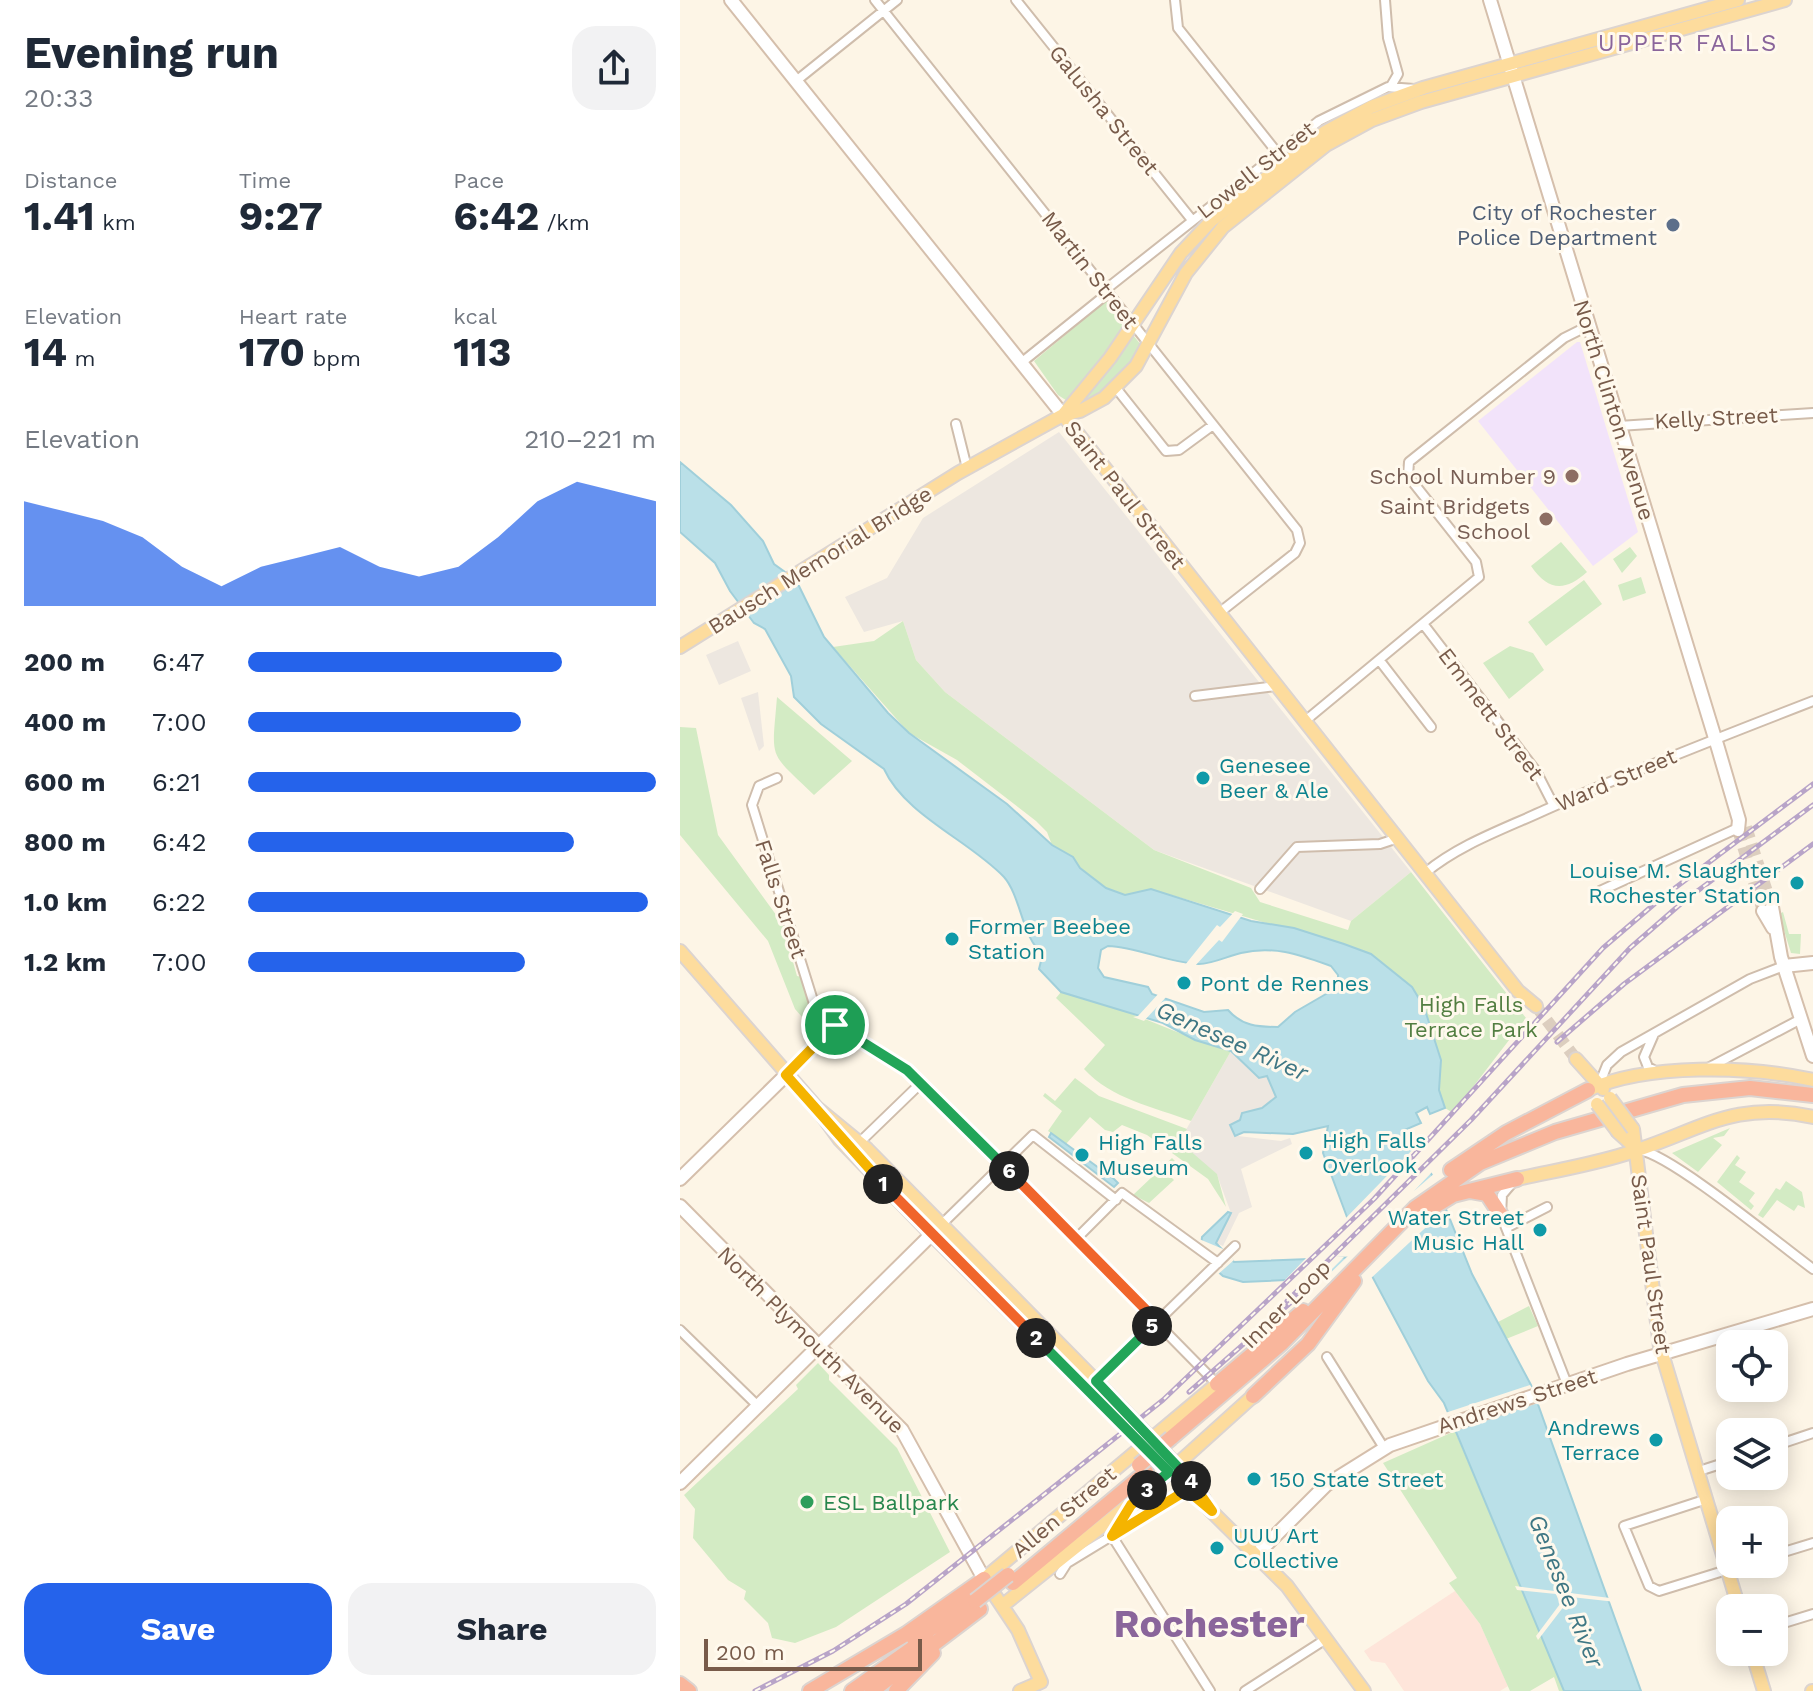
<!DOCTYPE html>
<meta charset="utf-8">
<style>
:root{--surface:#fff;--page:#f2f2f3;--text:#1f2937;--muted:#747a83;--accent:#2563eb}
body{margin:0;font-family:"Work Sans",sans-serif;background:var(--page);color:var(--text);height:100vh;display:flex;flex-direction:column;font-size:30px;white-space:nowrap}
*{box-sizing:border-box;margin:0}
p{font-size:26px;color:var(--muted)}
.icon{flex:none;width:44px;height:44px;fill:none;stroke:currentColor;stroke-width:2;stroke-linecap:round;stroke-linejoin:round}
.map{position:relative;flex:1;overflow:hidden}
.side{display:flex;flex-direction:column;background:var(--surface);width:680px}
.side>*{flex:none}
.controls{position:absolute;left:1036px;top:1330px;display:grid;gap:16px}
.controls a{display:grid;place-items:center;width:72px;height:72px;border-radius:16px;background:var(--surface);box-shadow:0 4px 20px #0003;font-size:40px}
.scale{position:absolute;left:24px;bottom:20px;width:218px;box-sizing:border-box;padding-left:8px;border:4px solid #785b4a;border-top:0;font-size:22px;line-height:28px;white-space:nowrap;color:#785b4a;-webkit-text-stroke:6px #fff9ed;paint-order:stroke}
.pin{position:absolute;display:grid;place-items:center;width:68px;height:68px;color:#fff;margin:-34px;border:4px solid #fff;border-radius:50%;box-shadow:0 2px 8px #0007}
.km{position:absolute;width:40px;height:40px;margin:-20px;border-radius:50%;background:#222;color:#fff;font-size:22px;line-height:40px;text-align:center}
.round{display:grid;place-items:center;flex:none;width:84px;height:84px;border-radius:24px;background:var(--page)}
.overview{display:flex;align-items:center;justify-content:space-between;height:136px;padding:0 24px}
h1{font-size:44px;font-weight:700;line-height:60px}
.figures{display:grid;grid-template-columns:repeat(3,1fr);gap:12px;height:136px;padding:8px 24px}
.figures div{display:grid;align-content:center}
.figures b{font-size:40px;font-weight:700}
.figures small{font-size:22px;font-weight:400}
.figures p{font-size:22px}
.chart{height:224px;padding:16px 24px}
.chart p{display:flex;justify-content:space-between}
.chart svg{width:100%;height:144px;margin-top:8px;fill:var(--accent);opacity:.7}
.cta{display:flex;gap:16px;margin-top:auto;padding:16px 24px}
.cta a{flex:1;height:92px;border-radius:24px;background:var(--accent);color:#fff;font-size:32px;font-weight:700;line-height:92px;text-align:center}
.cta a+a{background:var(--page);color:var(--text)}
ul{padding:0 24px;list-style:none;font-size:26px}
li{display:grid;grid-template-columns:128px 96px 1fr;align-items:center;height:60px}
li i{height:20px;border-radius:10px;background:var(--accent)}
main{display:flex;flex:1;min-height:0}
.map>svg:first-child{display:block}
</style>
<main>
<section class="side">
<div class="overview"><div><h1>Evening run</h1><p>20:33</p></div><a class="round"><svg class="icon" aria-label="share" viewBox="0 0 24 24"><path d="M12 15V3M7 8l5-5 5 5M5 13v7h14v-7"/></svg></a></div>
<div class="figures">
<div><p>Distance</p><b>1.41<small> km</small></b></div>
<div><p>Time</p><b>9:27</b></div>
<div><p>Pace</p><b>6:42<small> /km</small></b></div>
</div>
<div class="figures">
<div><p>Elevation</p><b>14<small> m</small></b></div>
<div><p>Heart rate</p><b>170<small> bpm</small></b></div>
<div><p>kcal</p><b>113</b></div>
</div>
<div class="chart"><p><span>Elevation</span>210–221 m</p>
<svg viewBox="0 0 160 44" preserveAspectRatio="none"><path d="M0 44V12L10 15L20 18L30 23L40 32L50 38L60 32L70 29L80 26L90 32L100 35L110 32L120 23L130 12L140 6L150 9L160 12V44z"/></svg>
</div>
<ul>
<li><b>200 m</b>6:47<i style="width:77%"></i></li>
<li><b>400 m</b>7:00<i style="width:67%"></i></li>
<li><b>600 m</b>6:21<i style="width:100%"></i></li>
<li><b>800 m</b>6:42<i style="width:80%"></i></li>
<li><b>1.0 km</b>6:22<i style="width:98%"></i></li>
<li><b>1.2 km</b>7:00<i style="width:68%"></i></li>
</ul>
<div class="cta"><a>Save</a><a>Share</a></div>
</section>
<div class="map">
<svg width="1133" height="1691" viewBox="0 0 1133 1691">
<rect width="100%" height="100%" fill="#fdf5e6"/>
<path fill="#fee5da" d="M775,1591L800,1624L828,1686L820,1691H724L705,1663L691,1661L684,1651Z"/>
<path fill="#ede7e0" d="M379,432L731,872L671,921L474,850L265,692L236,660L223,621L184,632L165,597L207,578L243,518Z
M58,641L71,671L39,685L26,655Z
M78,692L84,746L79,751L61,698Z
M551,1051L579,1078L587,1075L596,1097L582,1108L562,1113L560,1120L550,1125L558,1136L601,1141L610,1138L612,1144L561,1169L572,1207L559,1213L543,1246L536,1243L551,1213L537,1175L499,1142Z"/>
<path fill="#f2e3fa" d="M897,342H900L958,532L913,566L798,421Z"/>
<path fill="#d3ebc4" d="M426,301L461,345L438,383L398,408L378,395L354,361Z
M881,542L907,572C885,592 868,591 851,566Z
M950,547L957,556L942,573L933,559Z
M961,577L966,593L943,601L938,585Z
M904,580L922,604L866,646L848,622Z
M223,621L236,660L265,692L474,850L571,888L580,902L668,930L671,921L731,872L846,1018L773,1113L765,1108L759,1090L761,1060L744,1007L732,987L691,954L471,889C463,891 453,895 445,895C423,895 392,856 372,845L367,832L356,821L277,760L229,733L153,647L194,641Z
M830,646L853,653L864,670L829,699L803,663Z
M97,697L172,761L134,795C87,750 92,761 97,697Z
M0,727L16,728L38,835L102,923L117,976L122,977L132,1010L139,1018L130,1026L115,1009L88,941L0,835Z
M1103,912L1109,934H1121L1120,954L1111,953L1099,914Z
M381,992C441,1005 494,1034 551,1051L511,1121C474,1107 431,1099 404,1069L425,1045L376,998Z
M395,1078L419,1096L507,1129L500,1142L537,1174L546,1207L528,1179L467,1135L442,1125L433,1132L425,1130L410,1117L386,1144L368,1131L382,1111L363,1096L365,1093L375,1101Z
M1050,1128L1044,1136L1033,1138L1042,1145L1018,1172L992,1153Z
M1057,1155L1060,1158L1055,1165L1066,1172L1059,1182L1075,1193L1069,1201L1074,1206L1071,1210L1037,1182Z
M492,1158L501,1167L491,1177L494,1180L469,1203L453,1195Z
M1106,1181L1122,1192L1125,1208L1118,1205L1114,1211L1097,1200L1083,1218L1078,1215L1096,1188L1100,1190Z
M849,1306L858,1326L826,1339L818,1322Z
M138,1363L149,1375V1380L217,1448L270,1552L156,1627L115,1643L92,1638L88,1623L64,1599L66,1591L48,1580L13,1538L15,1509L4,1495L118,1389L116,1385Z
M775,1431L884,1691H879L874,1677L850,1691H830L800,1624L769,1583L777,1578L703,1463Z"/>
<path fill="#bae0e8" stroke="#a0cfda" stroke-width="2" fill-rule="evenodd" d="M0,462L51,505L83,541L94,564L116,580L144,637L208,713L229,733L327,804L372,845L393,857L400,868L426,888L445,895L471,889L571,921L614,928L664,944L691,954L732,987L744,1007L761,1060L759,1090L765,1108L750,1114L747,1107L736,1113L741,1123L722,1131L735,1145L753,1177L792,1274L851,1385L961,1691H884L764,1403L748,1381L692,1276L563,1282L543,1276L520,1256L522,1237L548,1212L551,1213L536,1243L554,1262L682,1257L643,1153L648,1126L613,1134L564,1132L555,1136L550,1125L560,1120L562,1113L582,1108L596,1097L587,1076L579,1078L551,1051L515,1040L483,1023L381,992L359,969L363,953C343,942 341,896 324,877C290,841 225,815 204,769L141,724L114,697L111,676L85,629L74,623L50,591L35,563L0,532ZM428,946C459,947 487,963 519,964C532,964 548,956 561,953C594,945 620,955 651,966L658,975V987L615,1012L598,1027C578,1027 562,1026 548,1010L524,1012L472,994L468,987L424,977L418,968L421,950Z
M371,1133L434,1179L438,1183L434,1187L369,1137Z"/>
<path fill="#fdf5e6" d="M555,911L563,914L542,942L539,940L514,967L505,965L537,925L540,927Z
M480,992L488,995L464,1021L453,1017L458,1016Z
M739,1143L754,1170L734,1191L756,1172L769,1206L689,1280L642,1281L670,1254H676L663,1221Z
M519,1239L543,1249L554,1260L536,1276L516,1256Z
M627,1257H664L639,1282L604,1281Z
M850,1385L861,1402L771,1432L765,1413Z
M835,1586L930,1598L933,1595L936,1602L891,1597L858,1640L856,1636L880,1604L876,1594L837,1590Z"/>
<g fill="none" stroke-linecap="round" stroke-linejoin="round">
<path stroke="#dccebf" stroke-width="12" stroke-dasharray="12 6" stroke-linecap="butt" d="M1066,827L1092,907
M1058,830L1083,911"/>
<path stroke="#dccebf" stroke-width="12" stroke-dasharray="12 6" stroke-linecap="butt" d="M856,1006L896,1059"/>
<g stroke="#cfbdac" stroke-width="12">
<path id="street" d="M195,0L617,530L620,543L615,553L539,613
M336,0L512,220
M495,0L498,28L599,155
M705,0L708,38L718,74L711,86
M116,81L217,0
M425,290L639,121L708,87L734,89
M341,363L428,293
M436,388L486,451L499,450L533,425
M276,424L287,468
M939,426L1133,413
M744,625L856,771L874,806
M700,661L751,727
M515,696L596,686
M625,721L799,577L796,562L728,476L729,462L884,338L908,326
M97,778L79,786L72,805L135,1007L175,1039L230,1072L537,1384
M745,873C780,844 824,829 865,810C953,771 1043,736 1133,701
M580,889L617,847L700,844L718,838
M920,891L1058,828
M974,1034L964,1057L968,1067L977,1072
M1026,1069L1121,1019
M106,1075L155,1025
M919,1085L927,1065L941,1052L1070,979L1104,966
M180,1142L241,1083
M960,1150C993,1156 1099,1244 1133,1269
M833,1182L822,1195L821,1215L887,1384
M261,1225L353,1135L436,1200
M826,1228L867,1207
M396,1239L442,1193L538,1263
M0,1330L78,1406
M647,1357L704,1448
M414,1383L555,1246
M1094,1446L1133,1433
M1019,1471L1050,1461
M1027,1499L944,1526L969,1586L979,1591L1066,1564
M432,1536L530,1691
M1094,1555L1133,1543
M380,1574L387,1563L507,1490
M1094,1626L1133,1614
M565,1691L646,1639"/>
</g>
<g stroke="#d5bfac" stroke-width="16">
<path id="secondary" d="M51,0L383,415
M810,0L1038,748L1059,820L1058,830
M1092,907L1101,957L1133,1056
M1083,911L1093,928
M1104,966L1133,963
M0,1179L106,1075
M0,1206L222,1430L304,1579
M0,1483L261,1225
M576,1555L646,1485L710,1445L947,1364L1133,1309"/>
</g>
<g stroke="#dcd4d0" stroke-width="16">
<path id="primary" d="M383,415L430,358L501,253L532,220L645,132L691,107L743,88L1058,0
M383,415L838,991L856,1006
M0,647L278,473L383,415L400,411L424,398L456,366L506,273L543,227L646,145L692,120L741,102L1105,0
M0,951L137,1108L187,1149L416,1381L507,1476L524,1499
M896,1059L923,1089
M908,1090C967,1063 1070,1066 1133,1080
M137,1108L160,1140L252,1235L607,1586L684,1691
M953,1129L980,1347L1059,1608
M938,1132L958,1150
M837,1179C873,1171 910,1165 945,1154C1017,1133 1051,1099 1133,1117
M322,1606L481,1479L573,1396
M1072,1652L1084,1691
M340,1691L361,1682L338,1630L304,1579L537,1384
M1132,1691H1133"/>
</g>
<g stroke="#dcd4d0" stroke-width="18">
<path id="highway" d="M771,1170L826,1133L908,1090
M790,1191L807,1194L821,1215
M742,1214L773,1195L837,1179
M537,1384L623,1311
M573,1396L628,1344L674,1281
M491,1438L601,1344L735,1208L800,1163L875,1132L1003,1095L1070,1088L1133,1095
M333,1583L466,1472
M234,1639L295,1601
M0,1684L9,1691
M130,1691L226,1634L304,1579
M172,1691L247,1638
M192,1691L300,1609
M216,1691L253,1653"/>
</g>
<use href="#street" stroke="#fff" stroke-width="8"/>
<use href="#secondary" stroke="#fff" stroke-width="12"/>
<use href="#primary" stroke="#fddc9d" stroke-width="12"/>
<use href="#highway" stroke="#f9b69c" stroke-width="14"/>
<g stroke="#b8a4c8" stroke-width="5">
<path id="rail" d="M877,1042L944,984L1133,844
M607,1301L791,1120L950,948L1004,901L1133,805
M509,1392L617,1297
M75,1691L153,1651L226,1604L483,1400L694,1199L923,948L979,900L1133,784"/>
</g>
<use href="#rail" stroke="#fff9ed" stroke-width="2" stroke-dasharray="6" stroke-linecap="butt"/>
<g stroke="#dcd4d0" stroke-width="16" stroke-linecap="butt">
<path id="primary-bridge" d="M930,1098L953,1129
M917,1104L938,1132"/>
</g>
<g stroke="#dcd4d0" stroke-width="18" stroke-linecap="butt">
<path id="highway-bridge" d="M459,1465L491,1438
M295,1601L328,1575"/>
</g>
<use href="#primary-bridge" stroke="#fddc9d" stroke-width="12"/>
<use href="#highway-bridge" stroke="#f9b69c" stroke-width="14"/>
</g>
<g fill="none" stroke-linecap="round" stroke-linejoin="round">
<g stroke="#fff" stroke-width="16">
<path id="split-1" d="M155,1025L106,1075L203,1184"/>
</g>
<g stroke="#fff" stroke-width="16">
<path id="split-2" d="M203,1184L356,1338"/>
</g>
<g stroke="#fff" stroke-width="16">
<path id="split-3" d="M356,1338L489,1472L467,1490"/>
</g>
<g stroke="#fff" stroke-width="16">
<path id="split-4" d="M467,1490L451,1505L432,1536L507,1490L532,1511L511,1481"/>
</g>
<g stroke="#fff" stroke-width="16">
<path id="split-5" d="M472,1326L416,1381L511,1481"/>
</g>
<g stroke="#fff" stroke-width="16">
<path id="split-6" d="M329,1171L477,1321L472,1326"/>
</g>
<g stroke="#fff" stroke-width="16">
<path id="split-7" d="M155,1025L227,1070L329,1171"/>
</g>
<use href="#split-1" stroke="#f5b400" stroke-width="10"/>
<use href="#split-2" stroke="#f0652b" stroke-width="10"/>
<use href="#split-3" stroke="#22a559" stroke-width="10"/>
<use href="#split-4" stroke="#f5b400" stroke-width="10"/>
<use href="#split-5" stroke="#22a559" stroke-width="10"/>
<use href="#split-6" stroke="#f0652b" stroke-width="10"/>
<use href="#split-7" stroke="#22a559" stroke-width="10"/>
</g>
<circle fill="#5c6f8a" stroke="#fff9ed" stroke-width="3" cx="993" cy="225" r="8"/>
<g fill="#8d6e63" stroke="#fff9ed" stroke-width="3">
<circle cx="892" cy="476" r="8"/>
<circle cx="866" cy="519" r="8"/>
</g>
<g fill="#0f9aa8" stroke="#fff9ed" stroke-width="3">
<circle cx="523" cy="778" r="8"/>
<circle cx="1117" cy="883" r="8"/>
<circle cx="272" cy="939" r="8"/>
<circle cx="504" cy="983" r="8"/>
<circle cx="626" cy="1153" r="8"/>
<circle cx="402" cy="1155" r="8"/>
<circle cx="860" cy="1230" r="8"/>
<circle cx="976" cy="1440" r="8"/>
<circle cx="574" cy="1479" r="8"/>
<circle cx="537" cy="1548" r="8"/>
</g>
<circle fill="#2e9e5b" stroke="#fff9ed" stroke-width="3" cx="127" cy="1502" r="8"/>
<g text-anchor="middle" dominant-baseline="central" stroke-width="6" stroke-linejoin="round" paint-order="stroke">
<g font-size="22" fill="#785b4a" stroke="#fff9ed">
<text transform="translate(424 110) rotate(51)">Galusha Street</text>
<text transform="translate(576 170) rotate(-38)">Lowell Street</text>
<text transform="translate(410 270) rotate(52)">Martin Street</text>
<text transform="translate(934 410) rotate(73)">North Clinton Avenue</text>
<text transform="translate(1036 418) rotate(-3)">Kelly Street</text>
<text transform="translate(445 495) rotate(52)">Saint Paul Street</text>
<text transform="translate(140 560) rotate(-32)">Bausch Memorial Bridge</text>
<text transform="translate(811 714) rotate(53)">Emmett Street</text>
<text transform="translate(936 780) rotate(-23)">Ward Street</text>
<text transform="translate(101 899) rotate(72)">Falls Street</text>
<text transform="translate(971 1264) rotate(82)">Saint Paul Street</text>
<text transform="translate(606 1304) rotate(-45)">Inner Loop</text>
<text transform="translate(131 1340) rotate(45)">North Plymouth Avenue</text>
<text transform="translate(837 1401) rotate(-18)">Andrews Street</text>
<text transform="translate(384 1512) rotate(-40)">Allen Street</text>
</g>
<g font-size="22" fill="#4e5e75" stroke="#fff9ed" text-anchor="end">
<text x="977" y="212">City of Rochester<tspan x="977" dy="25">Police Department</tspan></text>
</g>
<g font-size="22" fill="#785e54" stroke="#fff9ed" text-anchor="end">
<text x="876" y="476">School Number 9</text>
<text x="850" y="506">Saint Bridgets<tspan x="850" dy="25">School</tspan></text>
</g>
<g font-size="22" fill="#0d838f" stroke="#fff9ed" text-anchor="start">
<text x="539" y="765">Genesee<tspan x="539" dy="25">Beer &amp; Ale</tspan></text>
<text x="1101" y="870" text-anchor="end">Louise M. Slaughter<tspan x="1101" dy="25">Rochester Station</tspan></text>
<text x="288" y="926">Former Beebee<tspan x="288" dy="25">Station</tspan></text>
<text x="520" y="983">Pont de Rennes</text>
<text x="642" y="1140">High Falls<tspan x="642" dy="25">Overlook</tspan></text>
<text x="418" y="1142">High Falls<tspan x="418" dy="25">Museum</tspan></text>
<text x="844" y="1217" text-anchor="end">Water Street<tspan x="844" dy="25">Music Hall</tspan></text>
<text x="960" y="1427" text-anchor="end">Andrews<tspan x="960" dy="25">Terrace</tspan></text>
<text x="590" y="1479">150 State Street</text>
<text x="553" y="1535">UUU Art<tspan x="553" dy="25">Collective</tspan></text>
</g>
<g font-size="22" fill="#527e41" stroke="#fff9ed">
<text x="791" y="1004">High Falls<tspan x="791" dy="25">Terrace Park</tspan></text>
</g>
<g font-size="22" fill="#27864d" stroke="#fff9ed" text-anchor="start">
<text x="143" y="1502">ESL Ballpark</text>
</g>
<g font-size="24" letter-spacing="2" fill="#8a659b" stroke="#fff9ed">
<text x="1008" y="43">UPPER FALLS</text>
</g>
<g font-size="24" font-style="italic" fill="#3f7784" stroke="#fff9ed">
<text transform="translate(552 1041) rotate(24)">Genesee River</text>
<text transform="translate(886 1591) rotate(68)">Genesee River</text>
</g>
<g font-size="38" font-weight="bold" fill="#8a659b" stroke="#fff9ed">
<text x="529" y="1624">Rochester</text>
</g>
</g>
</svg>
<div class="controls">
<a><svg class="icon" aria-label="locate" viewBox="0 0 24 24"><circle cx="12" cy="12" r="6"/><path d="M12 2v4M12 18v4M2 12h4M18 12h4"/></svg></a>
<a><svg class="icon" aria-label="layers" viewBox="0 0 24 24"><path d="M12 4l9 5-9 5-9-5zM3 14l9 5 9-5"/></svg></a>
<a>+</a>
<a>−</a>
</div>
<div class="scale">200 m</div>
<div class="pin" style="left:155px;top:1025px;background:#1e9e55"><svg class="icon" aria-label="arrive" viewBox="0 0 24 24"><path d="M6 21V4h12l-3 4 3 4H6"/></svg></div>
<b class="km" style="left:203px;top:1184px">1</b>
<b class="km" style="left:356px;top:1338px">2</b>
<b class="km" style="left:467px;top:1490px">3</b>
<b class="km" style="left:511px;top:1481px">4</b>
<b class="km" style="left:472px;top:1326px">5</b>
<b class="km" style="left:329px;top:1171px">6</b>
</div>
</main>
